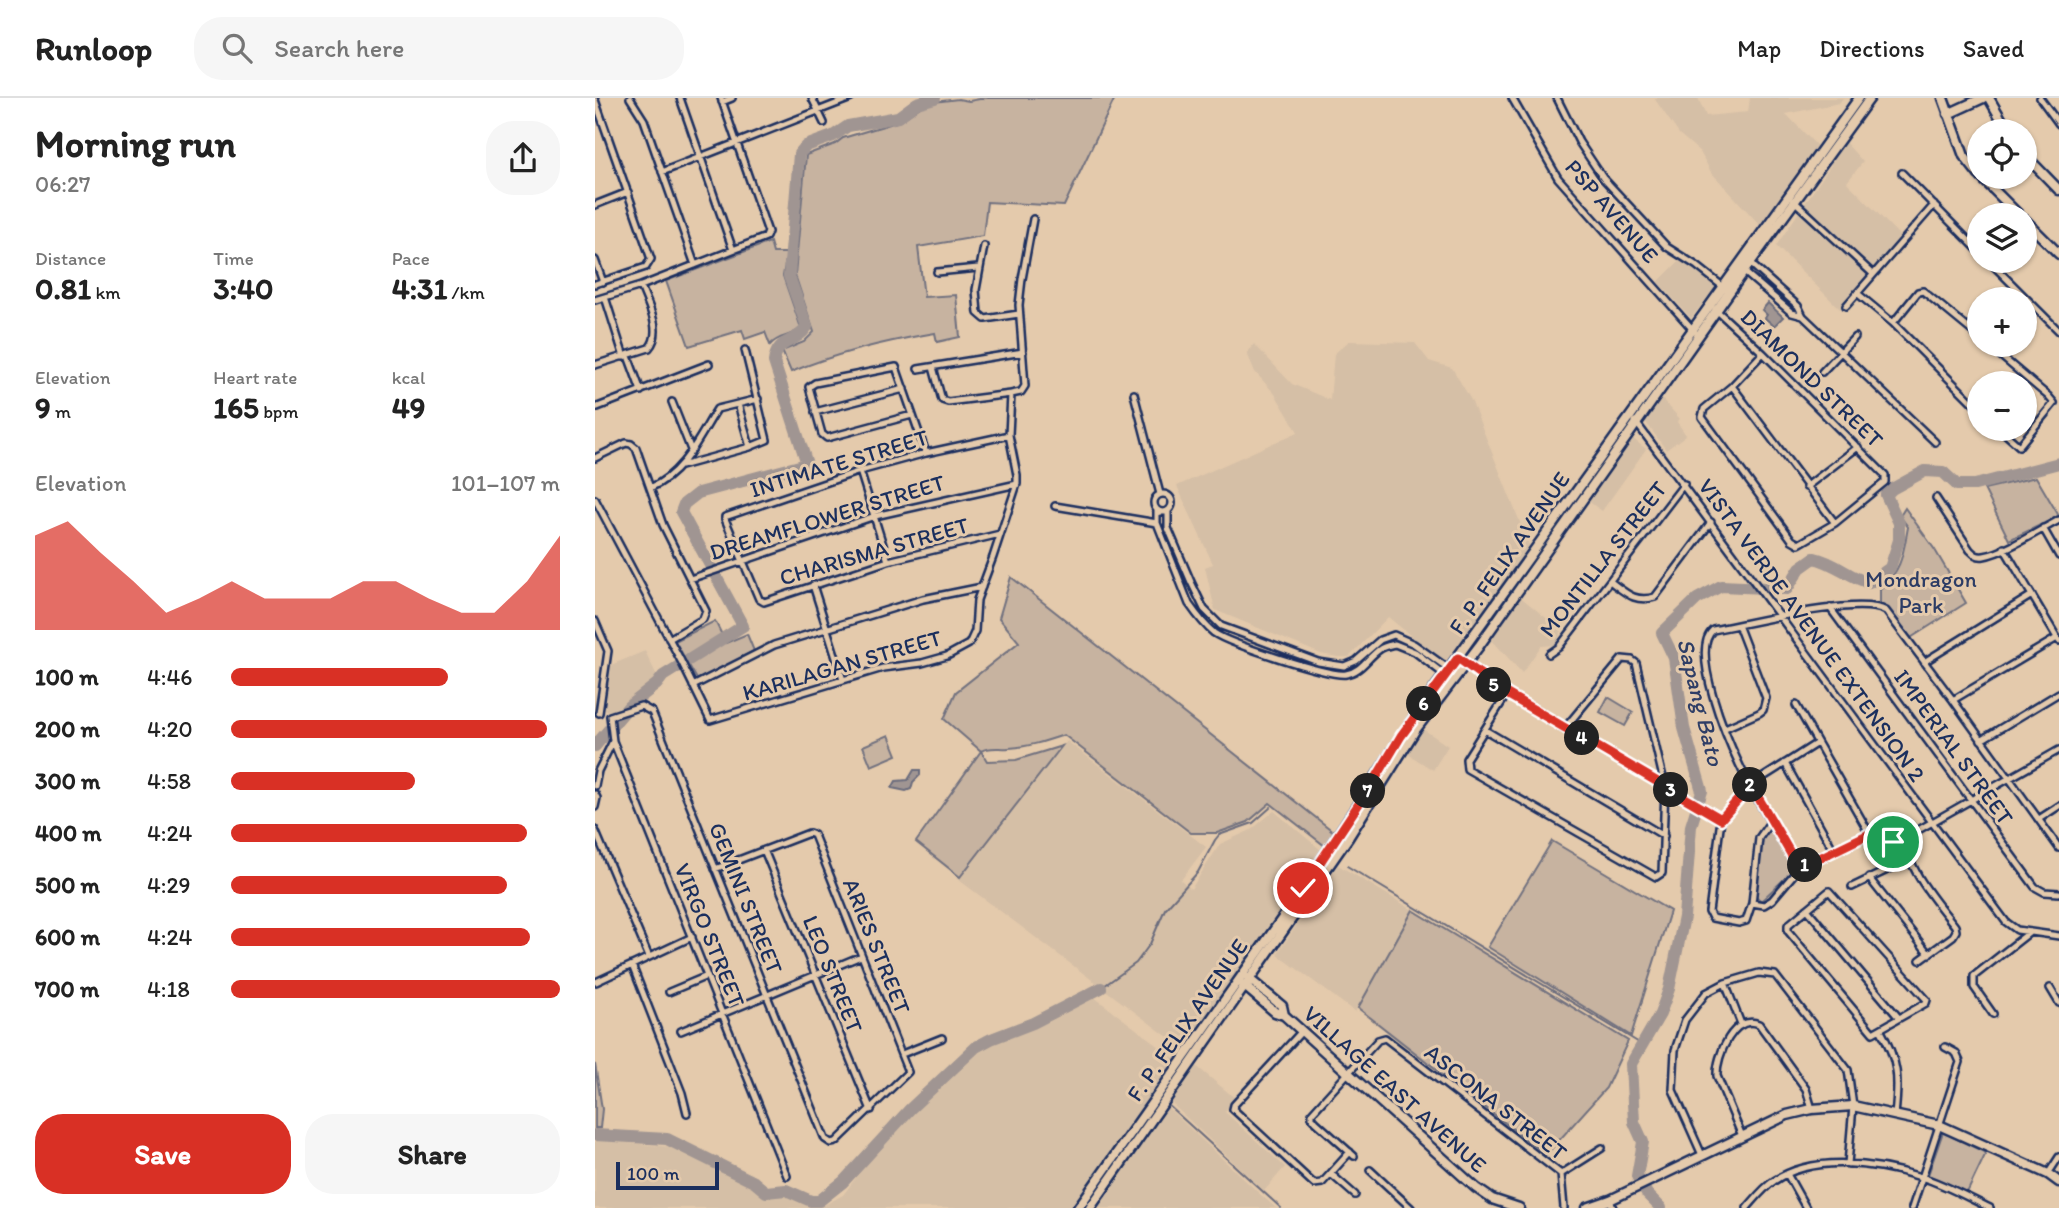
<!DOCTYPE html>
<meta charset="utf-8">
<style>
:root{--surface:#fff;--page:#f6f6f6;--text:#222;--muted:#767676;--line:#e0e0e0;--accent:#d93025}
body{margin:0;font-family:Itim,sans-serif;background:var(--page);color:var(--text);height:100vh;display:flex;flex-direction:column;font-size:26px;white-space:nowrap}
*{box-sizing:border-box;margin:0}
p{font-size:23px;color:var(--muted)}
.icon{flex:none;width:38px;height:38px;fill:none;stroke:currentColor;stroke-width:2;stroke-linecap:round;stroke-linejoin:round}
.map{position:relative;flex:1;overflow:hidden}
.sheet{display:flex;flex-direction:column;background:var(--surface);width:595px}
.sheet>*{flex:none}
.buttons{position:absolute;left:1372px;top:21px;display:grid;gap:14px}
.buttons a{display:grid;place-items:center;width:70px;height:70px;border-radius:50%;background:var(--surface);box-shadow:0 2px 5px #0004;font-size:35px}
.scale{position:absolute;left:21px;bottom:18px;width:103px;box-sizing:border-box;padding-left:7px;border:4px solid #1b2f5e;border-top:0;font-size:19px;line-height:24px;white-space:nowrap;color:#1b2f5e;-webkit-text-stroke:5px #e4caac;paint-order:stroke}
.pin{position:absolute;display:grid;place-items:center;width:60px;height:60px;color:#fff;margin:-30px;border:4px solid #fff;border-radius:50%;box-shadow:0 2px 7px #0007}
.km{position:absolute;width:35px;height:35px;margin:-18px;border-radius:50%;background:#222;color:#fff;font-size:19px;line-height:35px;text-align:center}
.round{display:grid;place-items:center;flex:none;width:74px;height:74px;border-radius:28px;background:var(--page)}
.head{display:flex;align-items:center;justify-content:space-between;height:119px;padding:0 35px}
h1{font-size:38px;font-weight:700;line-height:52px}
.figures{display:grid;grid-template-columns:repeat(3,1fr);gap:10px;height:119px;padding:7px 35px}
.figures div{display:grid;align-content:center}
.figures b{font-size:30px;font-weight:700}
.figures small{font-size:19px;font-weight:400}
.figures p{font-size:19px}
.chart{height:196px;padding:14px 35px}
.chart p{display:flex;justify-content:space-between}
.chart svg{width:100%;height:126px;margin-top:7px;fill:var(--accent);opacity:.7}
.button{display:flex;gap:14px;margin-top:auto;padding:14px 35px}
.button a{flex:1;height:80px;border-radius:28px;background:var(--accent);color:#fff;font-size:28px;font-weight:700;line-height:80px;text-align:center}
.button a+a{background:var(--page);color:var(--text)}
ul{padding:0 35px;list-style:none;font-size:23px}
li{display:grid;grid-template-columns:112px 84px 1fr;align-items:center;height:52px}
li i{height:18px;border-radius:9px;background:var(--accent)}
header{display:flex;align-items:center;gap:42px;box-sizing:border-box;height:98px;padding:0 35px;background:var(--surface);border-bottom:2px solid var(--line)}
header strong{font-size:33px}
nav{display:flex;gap:38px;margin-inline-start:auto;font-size:24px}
.search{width:490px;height:63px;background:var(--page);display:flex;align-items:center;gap:18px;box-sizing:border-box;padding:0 24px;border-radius:28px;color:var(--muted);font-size:26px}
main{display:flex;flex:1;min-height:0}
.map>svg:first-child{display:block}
</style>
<header>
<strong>Runloop</strong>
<div class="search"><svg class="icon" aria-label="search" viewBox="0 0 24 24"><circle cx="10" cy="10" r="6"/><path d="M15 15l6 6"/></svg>Search here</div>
<nav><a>Map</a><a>Directions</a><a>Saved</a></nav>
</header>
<main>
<section class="sheet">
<div class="head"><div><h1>Morning run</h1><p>06:27</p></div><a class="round"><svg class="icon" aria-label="share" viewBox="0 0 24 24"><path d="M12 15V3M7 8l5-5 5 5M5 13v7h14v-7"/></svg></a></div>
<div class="figures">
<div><p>Distance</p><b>0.81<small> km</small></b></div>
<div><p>Time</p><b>3:40</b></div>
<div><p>Pace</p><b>4:31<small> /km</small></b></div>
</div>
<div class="figures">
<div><p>Elevation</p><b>9<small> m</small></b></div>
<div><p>Heart rate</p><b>165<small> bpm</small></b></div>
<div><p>kcal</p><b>49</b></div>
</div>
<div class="chart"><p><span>Elevation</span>101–107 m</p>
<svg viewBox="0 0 160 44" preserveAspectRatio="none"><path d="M0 44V11L10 6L20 17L30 27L40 38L50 33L60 27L70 33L80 33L90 33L100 27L110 27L120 33L130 38L140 38L150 27L160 11V44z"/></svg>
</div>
<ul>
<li><b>100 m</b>4:46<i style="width:66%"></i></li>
<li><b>200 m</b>4:20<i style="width:96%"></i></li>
<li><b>300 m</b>4:58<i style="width:56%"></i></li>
<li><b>400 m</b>4:24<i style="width:90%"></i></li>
<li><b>500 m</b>4:29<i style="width:84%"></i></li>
<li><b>600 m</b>4:24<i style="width:91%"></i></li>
<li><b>700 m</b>4:18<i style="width:100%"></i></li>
</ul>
<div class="button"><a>Save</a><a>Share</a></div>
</section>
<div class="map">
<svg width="1464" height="1110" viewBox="0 0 1464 1110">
<rect width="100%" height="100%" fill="#e4caac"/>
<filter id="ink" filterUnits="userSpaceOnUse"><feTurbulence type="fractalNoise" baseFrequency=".0143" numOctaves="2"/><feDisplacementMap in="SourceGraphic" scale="14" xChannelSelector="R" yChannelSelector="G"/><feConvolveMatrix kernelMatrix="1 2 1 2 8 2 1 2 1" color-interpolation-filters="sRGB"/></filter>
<g filter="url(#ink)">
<path fill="#d5bfa6" d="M1059,0H1103L1111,18L1153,14L1155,0H1248L1244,5L1191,16L1222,48L1165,127L1116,74L1105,54L1084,36Z
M1250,44L1268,64L1252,84L1305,138L1245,211L1181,148L1236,67V60Z
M1085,162L1098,166L1122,188L1096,220L1063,184Z
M754,243L820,245L834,263L857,270L876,302L934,447L853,568L793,519L754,559H743L726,556L620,512L610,469L618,466L582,388L703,334L680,296L660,274L652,255L659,246L697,286L735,302L739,256Z
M1067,301L1085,321L1082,324L1091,337L1071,352L1050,323Z
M1034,338L1051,351L1007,413L990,401Z
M923,497L967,533L960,547L946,548L927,575L895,540Z
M50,553L64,582L25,611L17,613L10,612L16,567Z
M828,631L853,648L838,672L813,656Z
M472,643L611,749L586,782L596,791L625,746L656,732L679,713L726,752L589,951L364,782Z
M743,767L818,812L760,914L682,856Z
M499,899L582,962L479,1110H224L248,1097L292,1038L382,956L400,944L453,924Z
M600,967L641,1001L630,1014L690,1069L669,1093L575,1004Z
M572,1009L666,1097L681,1110H501Z
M0,1042L78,1049L158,1087L167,1098L194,1097L216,1110H0Z"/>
<path fill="#c7b3a0" stroke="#71717f" stroke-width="2" d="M390,0H520L469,108L392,104L388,138L323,149L329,199L361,197L365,239L342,244L340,235C292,243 241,255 196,274L187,253L209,244L219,234L200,177L211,57L240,46L248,40L305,23L331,5L363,1L374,3Z
M175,144L178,155H192L188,178L206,230C195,240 185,236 175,247L170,234L150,241L147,232L94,248L71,183Z
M1441,379L1464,418L1414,442L1389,391Z
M1310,410L1340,452L1371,505L1314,541L1291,511L1285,508V491C1307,473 1308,456 1313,429L1305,418Z
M416,479L739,734L730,748L675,705L653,724L622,735H596L469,637C451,643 433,649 414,650C404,651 395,648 386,653L349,621L361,594L424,544L404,520Z
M120,523L131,545L152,536L159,553L103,583L80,543Z
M1013,599L1038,614L1030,628L1005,614Z
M294,637L302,657L276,668L268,648Z
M467,648L365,779L321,744L386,653L392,663L421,662Z
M1176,727L1202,769L1166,803L1161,798L1166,743Z
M957,743L1075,813L1036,938L893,849Z
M818,812L1033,943L1011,990L951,1057L763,910Z
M0,966L7,1011L5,1030H0Z
M1348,1034L1391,1055L1372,1095L1333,1077Z"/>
<path fill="#a09592" stroke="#6b6c7d" stroke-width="2" d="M1173,205L1188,219L1179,228L1170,220L1172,217L1167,212Z
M319,672H325V677L318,684L316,691L311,693L297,690L301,683L313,682Z"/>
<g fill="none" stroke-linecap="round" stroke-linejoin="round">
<path stroke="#6b6c7d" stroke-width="2" d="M752,768L1046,946
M506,890L541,865L555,846L570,811L603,774L620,742L624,737L658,725L676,709
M574,1008L686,1110"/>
<path stroke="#a09592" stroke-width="12" d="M0,648L34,608L62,586L68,578L148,528L86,414L89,406L103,395L212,366L179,264C182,239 200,247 212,229L194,178L204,56L211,48L238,38L253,28L303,19L322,5L340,0
M0,1037L72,1041L159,1084L171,1094L191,1092L216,1103H224L248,1084L315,1011L381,949L396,941L438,925L506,890
M1066,1110L1052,1096L1042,1078L1048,1044L1039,1024L1036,966L1065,916L1074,891L1089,819L1096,728L1107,693L1089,630L1079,560L1067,535L1102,501L1126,488L1192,491L1205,470L1219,460C1239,464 1254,479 1274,485L1295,470L1304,442V425L1291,397L1297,391L1330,373L1348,374L1362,387H1380L1464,365"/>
<g stroke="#1b2f5e" stroke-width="10">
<path id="street" d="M35,0L49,22L100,167
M85,0L138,152
M217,0L229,25
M917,0L963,80L1100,234
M962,0L984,44L1008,80L1072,149L1102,168L1131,191
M1445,0L1464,26
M0,2L56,161L51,169L0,186
M127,4L137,0
M67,74L256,0
M1307,75L1384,153
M1198,102L1278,176
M0,107L33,94
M1402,117L1413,106
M1375,144L1384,135
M389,148L381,192L383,215L390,221L424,216
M0,162L8,184
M1394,163L1464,233
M1155,165L1203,208L1208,218L1340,344
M1147,172L1197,215L1208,218
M342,174L383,170
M1262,195L1298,225L1384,311
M10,199L29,259
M0,202L46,188L171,139L173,134L126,0
M1251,208L1339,107
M1120,211L1168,255L1290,377V384L1240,425L1204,446L1197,442L1107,319L1109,311L1137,288L1168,255
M1298,225L1323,194L1328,193L1384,239
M1393,247L1453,298L1459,305L1424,348L1405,331
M33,258L46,293
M0,267L54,250C69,233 52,206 46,188
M338,269L347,302L353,304L416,296
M323,271L428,254
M1227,274L1260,239
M1137,288L1240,425
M539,296L565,396
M77,304L96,352
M143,306L155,349
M0,310L114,266
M220,314L309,291
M317,317L232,340L227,336L214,289L220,285L301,269L331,355
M1040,323L1411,824L1422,832L1464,838
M0,360L31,345L36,346L41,350L68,427L111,513L108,521L74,541
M86,368L155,349L172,342L150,252
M265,373L293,463
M1211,389L1263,349
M55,390C89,375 103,341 122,311L163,301
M559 405a9 9 0 1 1 18 0a9 9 0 1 1-18 0Z
M1341,400L1375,452C1379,456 1382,459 1389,458C1409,455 1445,432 1464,422
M0,401L86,563L115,622L288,570L327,565L352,558L374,546L380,533L382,502L398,459L422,386V377L414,337L416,296L426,294L430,288L424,207L427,181L438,121
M460,408L562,425
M562,412V425L594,506C601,516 609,527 619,535C633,545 735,579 751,576C766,574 773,559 785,551C789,548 796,547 800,546L820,554L850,577
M573,413V430L596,484L609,511L626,528L723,564L749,568L761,563L785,542L799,537L819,546L854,571
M1448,430L1464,458
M405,436L293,463L169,504L164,501L130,421V419L265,373L331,355L414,337
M1409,450L1464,543
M95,481L280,418L422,386
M1016,484C1031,495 1040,505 1060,499L1116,424
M218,487L248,582
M1235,510L1440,789L1449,794L1464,795
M0,523L13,553L4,615
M954,556L964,549L1089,386
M863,560L912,596L1126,721
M1329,564L1437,497
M98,588L179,547L328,501L387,489
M912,596L871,661L872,671L1061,779L1067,775L1070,688L1041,565L1037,562L1027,561L970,630
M1358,602L1462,540
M1201,607L1280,745L1286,749L1298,744
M15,618L46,608L57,614C114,756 173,898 230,1041L236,1045L241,1044L313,974L219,737L214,735L120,771
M15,618L18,643L192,1078
M1130,630L1164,615L1168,612L1171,600L1143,527
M890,632L1069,738
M1386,642L1464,595
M1190,665L1239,753
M0,688L3,673L18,643
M0,696L2,700L0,709
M1444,721L1464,708
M1176,723L1164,740L1157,805L1151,823L1144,825L1117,820L1114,814L1126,721L1156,687L1222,645
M0,732L54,859
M169,752L276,1012
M1204,770C1184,737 1161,703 1145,668C1133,643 1094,552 1118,532C1152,526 1264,497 1291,513L1358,602L1464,750
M1274,780L1334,856
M1257,789L1315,761
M1234,793L1332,902L1331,905L1278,935L1193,833V827Z
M1157,805L1169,807L1177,802L1204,770L1274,736
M1212,811L1304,920
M1325,862L1358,838L1361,833L1360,828C1343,806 1309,768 1311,739L1464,652
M37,867L87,995L92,1015
M1,884L97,839
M1130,885L1146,926
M1455,890L1464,905
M74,894L112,878
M1398,916L1379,889V878L1435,834
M1285,931C1304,964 1304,981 1300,1017
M86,933L266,858
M707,933L639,1007L638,1011L719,1086L727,1085L755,1054
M307,956L347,940
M1147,1038L1122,978C1121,958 1139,915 1164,926L1211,991L1217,1011
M1107,1057L1078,992L1080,952L1090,922L1111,895L1130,885L1164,875L1180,877L1253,972L1258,1008L1253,1066
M759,1058L721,1024L717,1019V1015L783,942L790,940L966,1076L969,1110
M775,1072L816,1110
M736,1076L760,1097
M966,1076L1007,1050
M1192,1076L1211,1110
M1453,1076L1464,1059
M1015,1102L1018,1110
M1152,1110C1160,1101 1169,1089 1179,1083C1219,1056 1281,1065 1326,1079C1349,1086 1372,1099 1395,1110
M1317,1110L1365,964L1361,955L1350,949"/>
</g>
<g stroke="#1b2f5e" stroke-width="13">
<path id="secondary" d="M1348,0L1369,58L1384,77
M1394,0L1413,33
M1353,16L1388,0
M1430,57L1464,92
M1386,79L1424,117
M1430,122L1464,156
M653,880L687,908L689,917
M646,885L680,914L689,917L881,1090L897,1101L924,1110
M483,1110L708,791L823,614L1264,0
M495,1110L753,740L821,631L884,548L1155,165L1275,0
M992,1110L1015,1102L1192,1017L1217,1011L1258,1008L1344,1027L1453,1076L1464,1084"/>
</g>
<use href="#street" stroke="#e4caac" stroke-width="5"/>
<use href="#secondary" stroke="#e4caac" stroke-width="8"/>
</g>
</g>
<g fill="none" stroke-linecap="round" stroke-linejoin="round" filter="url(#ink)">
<g stroke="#fff" stroke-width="14">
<path id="route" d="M708,790L781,680L806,638L863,560L912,596L1126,721L1156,687L1204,770L1274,736L1283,749L1298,744"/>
</g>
<use href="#route" stroke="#d93025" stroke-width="9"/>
</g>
<g text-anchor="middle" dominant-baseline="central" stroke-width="6" stroke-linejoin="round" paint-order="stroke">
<g font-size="23" fill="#1b2f5e" stroke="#e4caac">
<text transform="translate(1017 113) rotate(49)">PSP AVENUE</text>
<text transform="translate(1217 280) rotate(44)">DIAMOND STREET</text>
<text transform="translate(244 365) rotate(-17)">INTIMATE STREET</text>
<text transform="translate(232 419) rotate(-17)">DREAMFLOWER STREET</text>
<text transform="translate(279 453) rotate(-16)">CHARISMA STREET</text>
<text transform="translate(914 455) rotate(-55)">F. P. FELIX AVENUE</text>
<text transform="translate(1008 461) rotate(-52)">MONTILLA STREET</text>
<text transform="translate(1217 532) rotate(54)">VISTA VERDE AVENUE EXTENSION 2</text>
<text transform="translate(247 567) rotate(-16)">KARILAGAN STREET</text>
<text transform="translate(1359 649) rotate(54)">IMPERIAL STREET</text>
<text transform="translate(151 800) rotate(68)">GEMINI STREET</text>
<text transform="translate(115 837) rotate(68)">VIRGO STREET</text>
<text transform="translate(282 848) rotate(68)">ARIES STREET</text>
<text transform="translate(238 876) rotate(68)">LEO STREET</text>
<text transform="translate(592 922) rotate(-55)">F. P. FELIX AVENUE</text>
<text transform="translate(800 991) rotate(42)">VILLAGE EAST AVENUE</text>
<text transform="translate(901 1004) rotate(38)">ASCONA STREET</text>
</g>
<g font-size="23" fill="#2c3c65" stroke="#e4caac">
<text x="1326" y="481">Mondragon<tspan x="1326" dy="26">Park</tspan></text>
</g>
<g font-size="24" font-style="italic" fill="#2f3e66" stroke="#e4caac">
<text transform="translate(1106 604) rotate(76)">Sapang Bato</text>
</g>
</g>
</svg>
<div class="buttons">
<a><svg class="icon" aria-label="locate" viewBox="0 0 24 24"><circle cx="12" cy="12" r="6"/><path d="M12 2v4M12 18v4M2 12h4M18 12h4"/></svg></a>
<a><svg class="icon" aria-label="layers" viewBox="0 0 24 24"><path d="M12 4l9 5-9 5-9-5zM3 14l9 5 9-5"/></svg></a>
<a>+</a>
<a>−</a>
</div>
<div class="scale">100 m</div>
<div class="pin" style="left:1298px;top:744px;background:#1e9e55"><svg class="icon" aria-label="arrive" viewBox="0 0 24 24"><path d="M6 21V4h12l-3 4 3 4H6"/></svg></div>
<div class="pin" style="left:708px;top:790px;background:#d93025"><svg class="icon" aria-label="check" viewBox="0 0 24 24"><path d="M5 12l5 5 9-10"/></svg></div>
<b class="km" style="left:1210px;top:767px">1</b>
<b class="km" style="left:1155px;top:687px">2</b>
<b class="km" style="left:1076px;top:692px">3</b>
<b class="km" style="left:987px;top:640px">4</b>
<b class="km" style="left:899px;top:587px">5</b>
<b class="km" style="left:829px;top:606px">6</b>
<b class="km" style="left:773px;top:693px">7</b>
</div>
</main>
